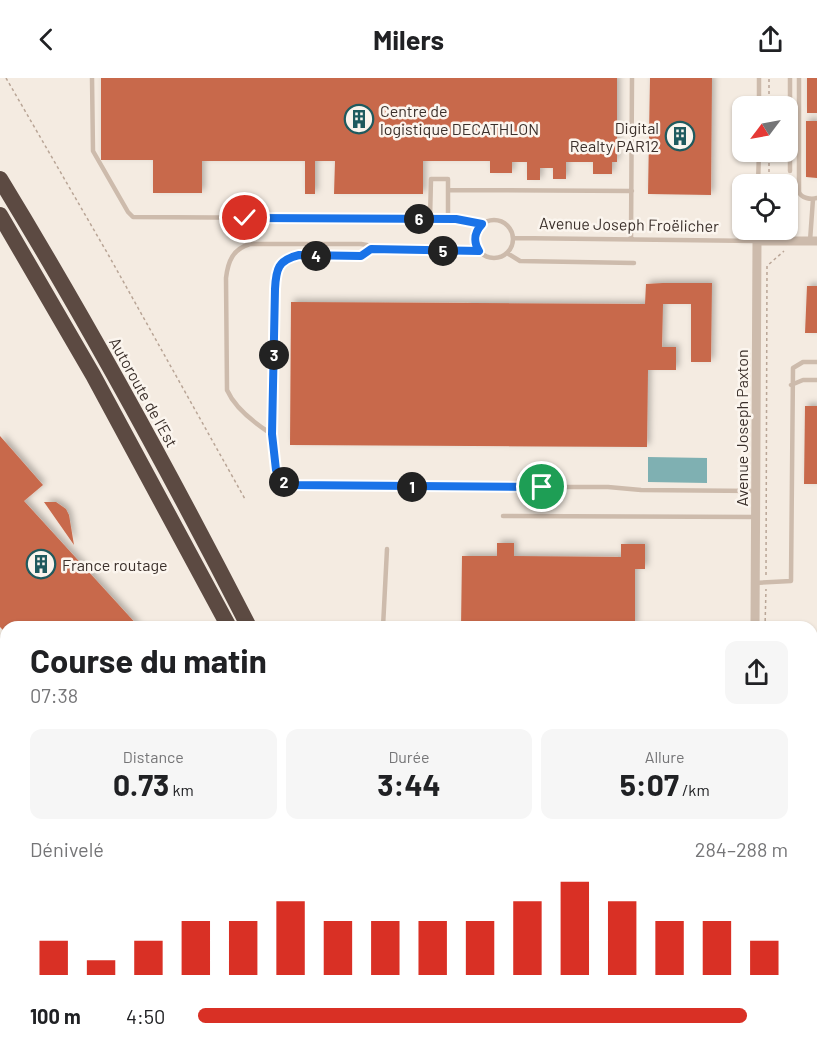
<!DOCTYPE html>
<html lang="fr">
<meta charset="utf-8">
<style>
:root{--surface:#fff;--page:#f6f6f6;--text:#202124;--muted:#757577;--accent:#d93025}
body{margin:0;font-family:Barlow,sans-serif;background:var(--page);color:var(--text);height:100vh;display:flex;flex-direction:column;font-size:22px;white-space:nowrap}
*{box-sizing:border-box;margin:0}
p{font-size:20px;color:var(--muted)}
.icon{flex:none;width:33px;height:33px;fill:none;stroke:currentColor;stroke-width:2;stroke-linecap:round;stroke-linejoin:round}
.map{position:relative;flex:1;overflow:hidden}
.side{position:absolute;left:0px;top:543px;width:818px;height:429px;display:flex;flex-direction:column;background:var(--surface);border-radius:18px 18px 0 0;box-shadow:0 2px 4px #0004}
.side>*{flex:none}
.needle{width:39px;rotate:238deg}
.fabs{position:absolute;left:732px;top:18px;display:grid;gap:12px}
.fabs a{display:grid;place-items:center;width:66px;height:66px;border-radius:12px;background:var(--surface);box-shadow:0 2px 4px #0004;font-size:30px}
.pin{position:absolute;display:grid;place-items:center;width:51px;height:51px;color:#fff;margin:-26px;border:3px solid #fff;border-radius:50%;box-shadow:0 2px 6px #0007}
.km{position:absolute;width:30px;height:30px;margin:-15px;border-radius:50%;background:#222;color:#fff;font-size:16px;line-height:30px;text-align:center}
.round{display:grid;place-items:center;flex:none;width:63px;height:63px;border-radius:12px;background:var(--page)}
.summary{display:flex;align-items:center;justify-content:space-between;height:102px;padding:0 30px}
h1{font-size:33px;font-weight:700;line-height:45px}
.figures{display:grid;grid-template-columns:repeat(3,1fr);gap:9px;height:102px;padding:6px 30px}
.figures div{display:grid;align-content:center;border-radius:12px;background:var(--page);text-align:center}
.figures b{font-size:30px;font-weight:700}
.figures small{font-size:16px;font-weight:400}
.figures p{font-size:16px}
.chart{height:168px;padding:12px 30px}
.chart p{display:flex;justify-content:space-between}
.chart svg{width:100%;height:108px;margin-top:6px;stroke:var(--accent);stroke-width:6}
ul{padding:0 30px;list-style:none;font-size:20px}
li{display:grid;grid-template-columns:96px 72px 1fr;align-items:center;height:45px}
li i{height:15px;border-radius:8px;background:var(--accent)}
header{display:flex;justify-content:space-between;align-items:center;height:78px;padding:0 30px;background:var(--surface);font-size:27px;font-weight:700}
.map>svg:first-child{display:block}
</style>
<header><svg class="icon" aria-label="back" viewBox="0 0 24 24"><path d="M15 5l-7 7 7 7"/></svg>Milers<svg class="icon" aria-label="share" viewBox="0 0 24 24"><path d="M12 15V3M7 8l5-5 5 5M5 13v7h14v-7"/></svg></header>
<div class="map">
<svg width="817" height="972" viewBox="0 0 817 972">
<defs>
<filter id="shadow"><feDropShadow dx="3" dy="-3" stdDeviation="3" flood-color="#0004"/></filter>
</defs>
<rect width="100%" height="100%" fill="#f4ebe1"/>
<path fill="#b8c4a0" d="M812,673H817V737H812Z
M0,675H6V735H0Z"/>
<path fill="#7fb0b2" d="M648,379L707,380V405L648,404Z"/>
<path fill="#c8694b" filter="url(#shadow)" d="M101,0H617V84H612V96H593V84H566V101H553V90H540V102H527V84H512V95H490V83H423V116H334L335,83H315V116H305V83H202V115H153V82H101Z
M650,0H712L711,117L648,116Z
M807,0H817V35H807Z
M806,43H817V100L806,99Z
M663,205H712L711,284H691V226H663L662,269H676V292H648L647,369L290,367L291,224L645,226L646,206Z
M807,208H817V255H805Z
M805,328H817V406H804Z
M0,358L43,407L24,423L139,549H6V555L0,549Z
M44,424H56L66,431L69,437L74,467Z
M497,465H514V478L621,479V466H645V491H635V549H461L462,478H497Z
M817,563V613H812V564Z
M812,796H817V847H812Z
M0,798L6,804V955L0,952Z
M24,966H49V972H36Z
M195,966H357L363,972H188Z
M563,966H737L783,968V972H563Z"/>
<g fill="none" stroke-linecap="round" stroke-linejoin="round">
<path stroke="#b9a596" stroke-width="1.5" stroke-dasharray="3 3" stroke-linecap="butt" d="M6,0L109,178L245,421
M769,28V0
M769,106V74
M766,497L767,188L784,173
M765,549L766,511
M812,706H817
M812,925L817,932"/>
<path stroke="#cdbbac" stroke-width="4.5" d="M92,0L93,73L128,134L133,139L448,141L482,146
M790,0V93
M799,0V114C801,120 811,122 817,120
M759,28V0
M758,106L759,74
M430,141L431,101H448V112
M448,141V112L632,113
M475 161a19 19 0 1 1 38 0a19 19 0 1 1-38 0Z
M513,160L757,163L758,152
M631,161L632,0
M810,163L813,121
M371,171L361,178L299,177C278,182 276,191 275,211L272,356L270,355C253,344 235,330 227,312L226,200C228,183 233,171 250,166H361L367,167L371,171L479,173
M507,175L520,183L634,185
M791,307L803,302H817
M272,356C274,374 271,403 293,409H608L641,412L756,413
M503,438L756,439
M755,505L791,503L793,290L803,284H817
M383,549L387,471
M0,582L6,589
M0,599L6,593
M0,742H6
M812,773H817
M812,864H817
M789,966L794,972
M71,972L77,966
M130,972L136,966"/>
<path stroke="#cdbbac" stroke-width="9" d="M755,549L757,163H817
M812,669H817
M812,742H817
M812,944L817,951"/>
<path stroke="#5c4a42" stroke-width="16" d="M0,101C89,247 171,397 249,549
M0,137L93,297L229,549
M441,966L444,972
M461,966L464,972"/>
</g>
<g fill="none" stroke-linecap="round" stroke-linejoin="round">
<g stroke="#fff" stroke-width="12">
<path id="route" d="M245,140L456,141L482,146C474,155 473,163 479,173L371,171L361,178L299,177C278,182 276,191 275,211L272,356L276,392L288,407L542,409"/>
</g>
<use href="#route" stroke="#1a73e8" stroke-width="8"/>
</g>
<defs>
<g id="building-ring" transform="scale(1.5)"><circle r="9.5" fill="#fbf5ee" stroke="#1f5a5e" stroke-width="1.5"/><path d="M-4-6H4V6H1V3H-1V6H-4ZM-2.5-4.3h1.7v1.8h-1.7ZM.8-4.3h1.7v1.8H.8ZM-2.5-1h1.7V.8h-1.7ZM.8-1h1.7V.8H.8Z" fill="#1f5a5e"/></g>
</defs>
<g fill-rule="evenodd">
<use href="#building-ring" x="359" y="41"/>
<use href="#building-ring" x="680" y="58"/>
<use href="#building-ring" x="41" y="486"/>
</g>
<g text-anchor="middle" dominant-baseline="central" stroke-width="5" stroke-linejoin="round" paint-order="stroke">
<g font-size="16" fill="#3b302b" stroke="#fbf5ee" text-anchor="start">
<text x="380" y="32">Centre de<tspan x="380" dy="18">logistique DECATHLON</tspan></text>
<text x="659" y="49" text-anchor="end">Digital<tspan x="659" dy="18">Realty PAR12</tspan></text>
<text x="62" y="486">France routage</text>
</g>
<g font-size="16" fill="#3b302b" stroke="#fbf5ee">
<text transform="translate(629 146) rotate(1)">Avenue Joseph Froëlicher</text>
<text transform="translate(144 314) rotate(61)">Autoroute de l’Est</text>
<text transform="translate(741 350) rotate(-90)">Avenue Joseph Paxton</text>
</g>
</g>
</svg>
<div class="fabs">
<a><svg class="needle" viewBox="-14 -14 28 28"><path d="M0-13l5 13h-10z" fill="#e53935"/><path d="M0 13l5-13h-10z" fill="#757577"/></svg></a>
<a><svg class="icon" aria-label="locate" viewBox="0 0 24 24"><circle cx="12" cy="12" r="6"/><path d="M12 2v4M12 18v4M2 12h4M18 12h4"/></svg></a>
</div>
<div class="pin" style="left:542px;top:409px;background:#1e9e55"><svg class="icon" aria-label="arrive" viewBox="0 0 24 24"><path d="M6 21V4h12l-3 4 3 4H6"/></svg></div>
<div class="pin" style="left:245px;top:140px;background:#d93025"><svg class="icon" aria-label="check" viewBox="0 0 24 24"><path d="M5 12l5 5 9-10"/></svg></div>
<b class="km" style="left:412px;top:409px">1</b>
<b class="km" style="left:284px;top:404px">2</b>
<b class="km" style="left:274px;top:277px">3</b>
<b class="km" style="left:316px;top:178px">4</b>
<b class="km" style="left:443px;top:173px">5</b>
<b class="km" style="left:419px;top:141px">6</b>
<section class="side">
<div class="summary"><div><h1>Course du matin</h1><p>07:38</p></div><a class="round"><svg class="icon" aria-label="share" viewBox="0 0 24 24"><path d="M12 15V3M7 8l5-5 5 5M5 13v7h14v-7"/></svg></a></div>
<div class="figures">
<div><p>Distance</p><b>0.73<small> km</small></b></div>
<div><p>Durée</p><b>3:44</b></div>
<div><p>Allure</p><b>5:07<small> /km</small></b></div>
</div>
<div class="chart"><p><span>Dénivelé</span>284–288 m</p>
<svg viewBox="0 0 160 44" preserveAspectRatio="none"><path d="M5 44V30M15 44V38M25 44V30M35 44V22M45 44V22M55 44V14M65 44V22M75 44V22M85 44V22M95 44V22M105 44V14M115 44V6M125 44V14M135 44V22M145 44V22M155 44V30"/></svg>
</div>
<ul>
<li><b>100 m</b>4:50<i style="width:93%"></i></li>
</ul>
</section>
</div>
